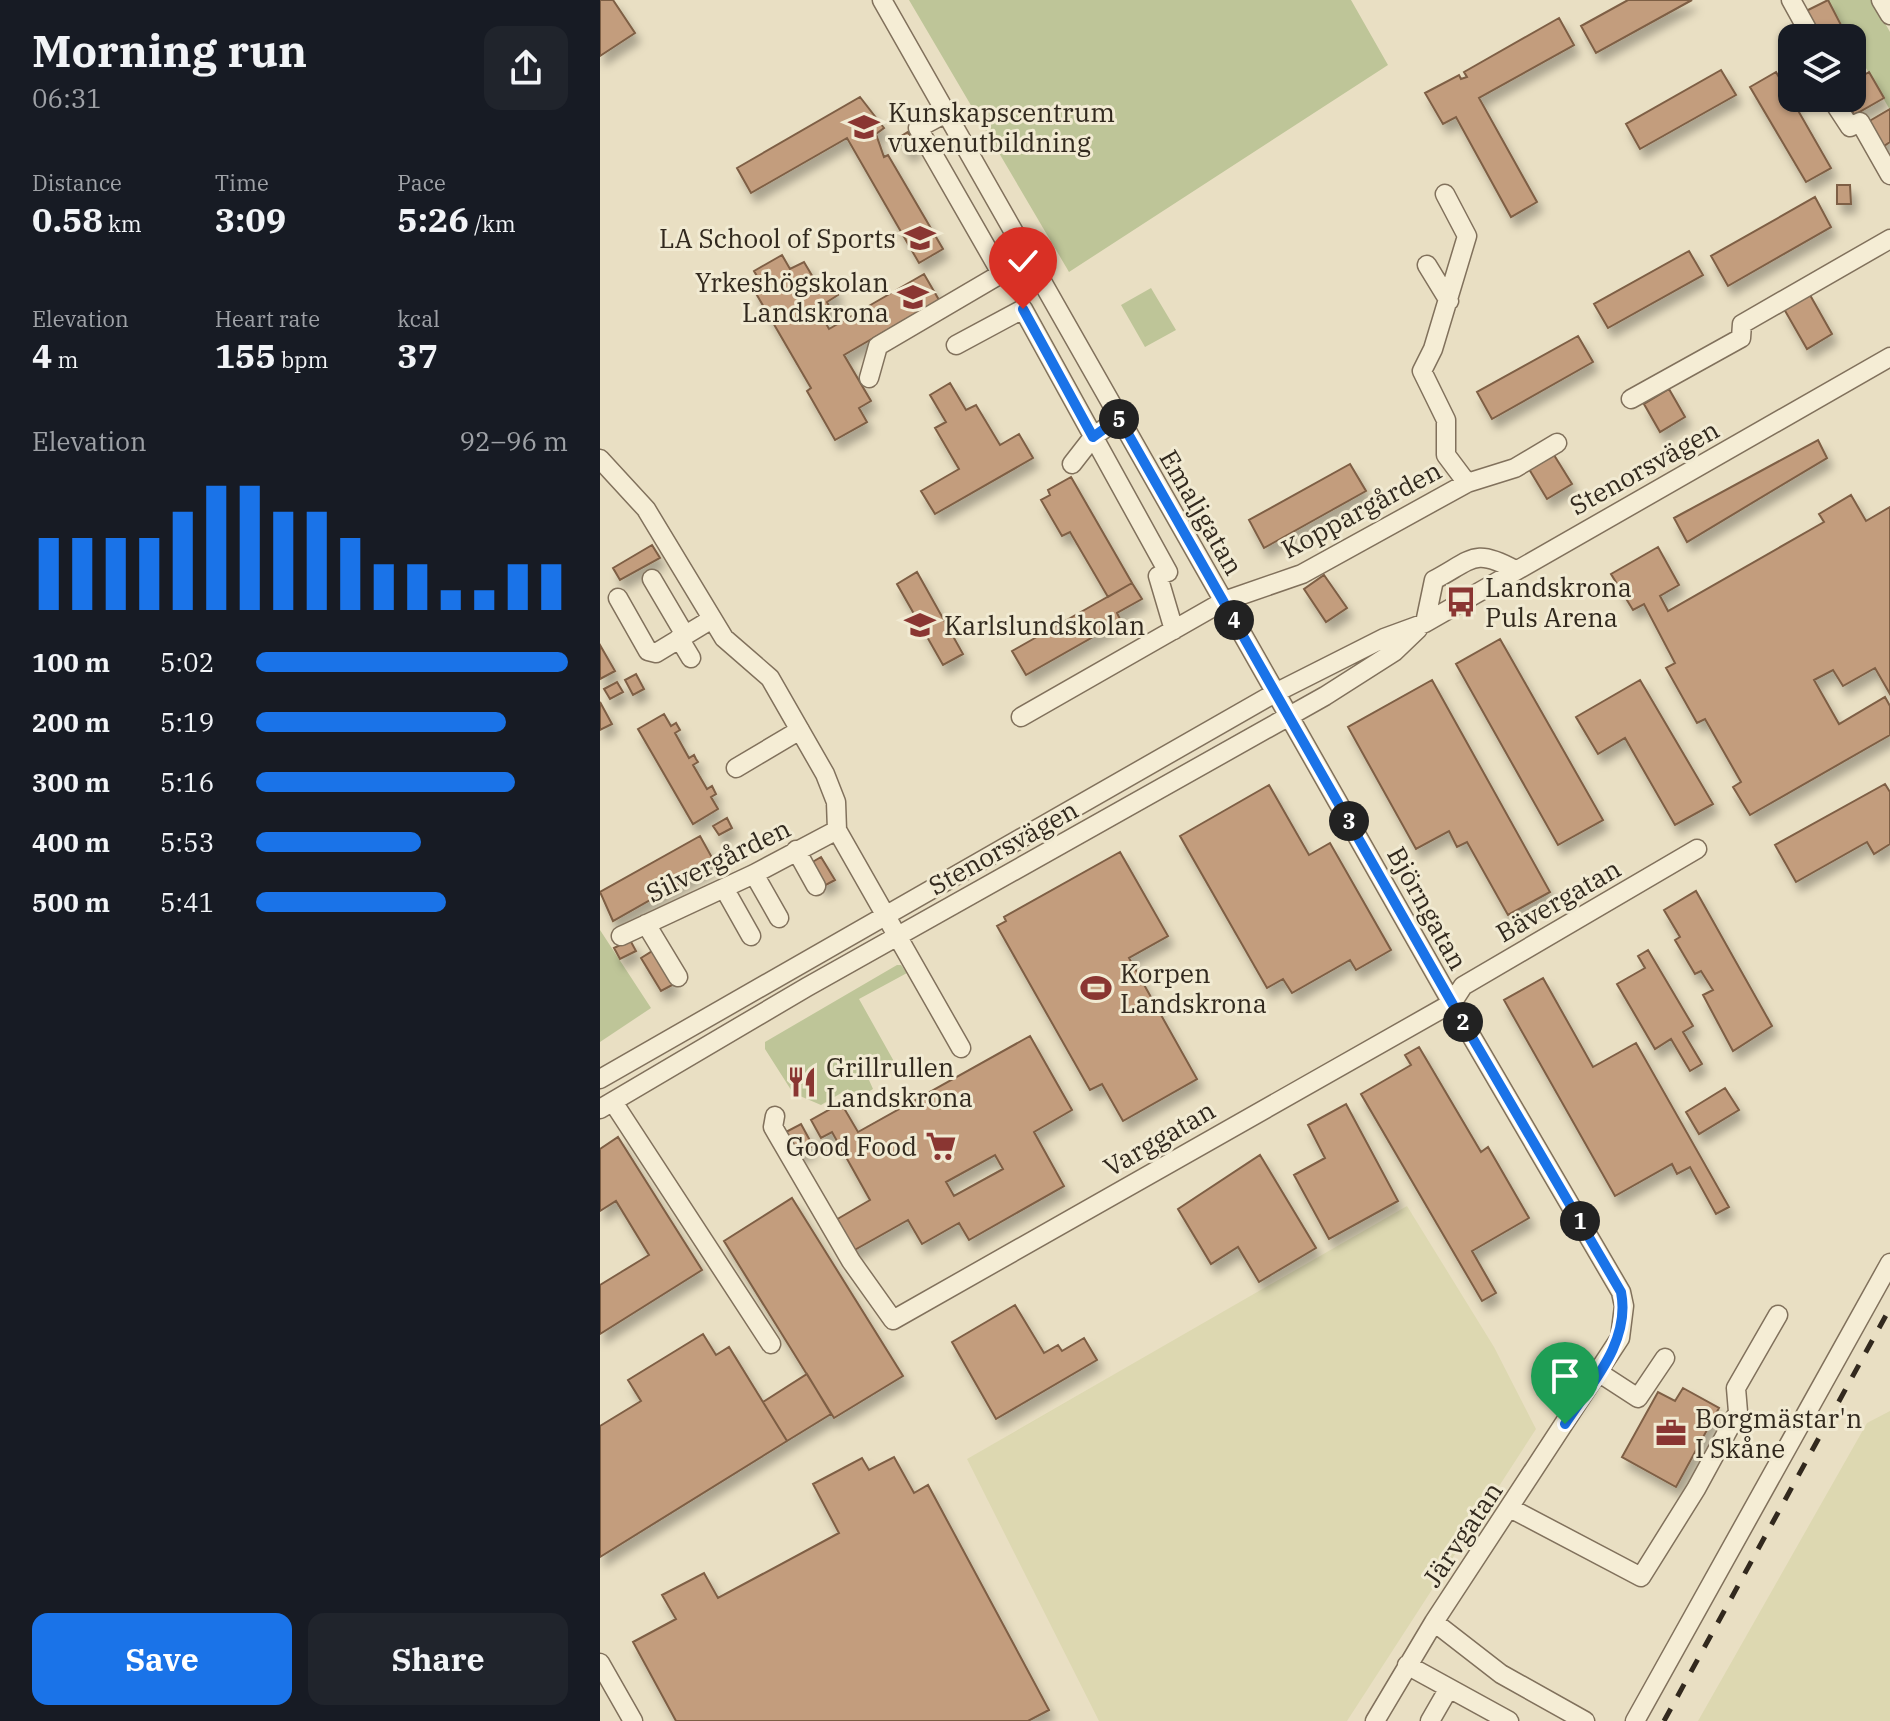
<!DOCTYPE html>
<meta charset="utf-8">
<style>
:root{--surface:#171b24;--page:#20242c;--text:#f1f3f6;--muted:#9ea1a6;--accent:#1a73e8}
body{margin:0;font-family:"IBM Plex Serif",serif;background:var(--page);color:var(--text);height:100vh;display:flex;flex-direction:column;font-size:30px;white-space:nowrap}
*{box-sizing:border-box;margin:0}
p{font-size:26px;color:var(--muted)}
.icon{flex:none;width:44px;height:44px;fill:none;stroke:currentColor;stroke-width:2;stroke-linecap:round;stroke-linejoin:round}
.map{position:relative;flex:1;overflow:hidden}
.side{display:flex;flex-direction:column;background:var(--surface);width:600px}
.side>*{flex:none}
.buttons{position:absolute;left:1178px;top:24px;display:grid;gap:16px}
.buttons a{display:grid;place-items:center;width:88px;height:88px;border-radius:16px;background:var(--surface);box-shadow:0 2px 6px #0004;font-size:40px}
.pin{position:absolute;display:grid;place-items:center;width:68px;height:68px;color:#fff;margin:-82px -34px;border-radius:50% 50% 50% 0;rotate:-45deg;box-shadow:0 0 8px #0007}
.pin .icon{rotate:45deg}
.km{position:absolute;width:40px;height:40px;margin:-20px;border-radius:50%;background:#222;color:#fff;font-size:22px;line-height:40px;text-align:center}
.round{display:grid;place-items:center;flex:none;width:84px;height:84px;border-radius:16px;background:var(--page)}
.headline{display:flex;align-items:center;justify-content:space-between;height:136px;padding:0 32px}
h1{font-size:44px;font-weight:700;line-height:60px}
.metrics{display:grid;grid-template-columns:repeat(3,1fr);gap:12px;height:136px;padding:8px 32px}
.metrics div{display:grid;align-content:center}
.metrics b{font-size:34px;font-weight:700}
.metrics small{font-size:22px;font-weight:400}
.metrics p{font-size:22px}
.chart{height:224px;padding:16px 32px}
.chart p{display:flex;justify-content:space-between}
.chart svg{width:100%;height:144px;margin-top:8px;stroke:var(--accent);stroke-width:6}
.cta{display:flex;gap:16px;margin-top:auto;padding:16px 32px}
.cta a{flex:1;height:92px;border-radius:16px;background:var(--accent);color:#fff;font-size:32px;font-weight:700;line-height:92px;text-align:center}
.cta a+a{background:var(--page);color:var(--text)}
ul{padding:0 32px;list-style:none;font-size:26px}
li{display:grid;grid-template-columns:128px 96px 1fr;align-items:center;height:60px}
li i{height:20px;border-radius:10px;background:var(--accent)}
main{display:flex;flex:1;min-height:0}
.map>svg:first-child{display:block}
</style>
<main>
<section class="side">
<div class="headline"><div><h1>Morning run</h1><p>06:31</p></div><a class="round"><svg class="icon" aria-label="share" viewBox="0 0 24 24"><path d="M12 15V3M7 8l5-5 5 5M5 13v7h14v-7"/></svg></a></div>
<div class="metrics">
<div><p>Distance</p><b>0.58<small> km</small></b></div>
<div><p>Time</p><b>3:09</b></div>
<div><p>Pace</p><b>5:26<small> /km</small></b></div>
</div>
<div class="metrics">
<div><p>Elevation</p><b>4<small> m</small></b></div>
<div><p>Heart rate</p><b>155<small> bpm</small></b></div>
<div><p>kcal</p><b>37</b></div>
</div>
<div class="chart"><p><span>Elevation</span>92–96 m</p>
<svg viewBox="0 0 160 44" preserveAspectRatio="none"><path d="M5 44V22M15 44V22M25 44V22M35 44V22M45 44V14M55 44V6M65 44V6M75 44V14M85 44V14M95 44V22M105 44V30M115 44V30M125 44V38M135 44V38M145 44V30M155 44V30"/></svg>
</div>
<ul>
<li><b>100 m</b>5:02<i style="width:100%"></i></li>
<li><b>200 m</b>5:19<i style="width:80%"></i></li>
<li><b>300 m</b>5:16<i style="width:83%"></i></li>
<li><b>400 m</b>5:53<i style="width:53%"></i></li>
<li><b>500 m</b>5:41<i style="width:61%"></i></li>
</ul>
<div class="cta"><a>Save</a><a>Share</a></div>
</section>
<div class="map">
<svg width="1290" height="1721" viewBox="0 0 1290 1721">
<defs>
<filter id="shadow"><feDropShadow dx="5" dy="9" stdDeviation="4" flood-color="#0004"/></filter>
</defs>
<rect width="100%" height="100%" fill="#e9dfc3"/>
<path fill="#ddd8b1" d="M807,1206L894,1347L936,1429L747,1721H499L367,1459Z
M1290,1411V1721H1098L1267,1423Z"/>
<path fill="#bec598" d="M309,0H751L788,65L469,272Z
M1227,0H1272L1290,32V110Z
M551,288L576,330L545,347L521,305Z
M0,930L51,1008L0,1042Z
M297,965H301L307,973L259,999L296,1065L269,1080L273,1089L255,1100L248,1089L221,1105L193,1093L165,1049V1042Z"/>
<path fill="#c39d7d" stroke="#7e5e44" stroke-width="2" fill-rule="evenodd" filter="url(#shadow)" d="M0,0H13L35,33L0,56Z
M1028,0H1092L996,53L981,26Z
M1228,0L1241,25L1218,38L1204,12Z
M959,18L974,45L879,98L937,202L911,217L856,117L843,124L825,93L859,75L861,79L867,77L864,72Z
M1121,70L1136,95L1040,149L1026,124Z
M1176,72L1231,168L1206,182L1150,87Z
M1269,72L1284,98L1254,115L1245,98H1252V82Z
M260,97L284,128L276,134L284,157L288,155L343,249L319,263L247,138L151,193L137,168Z
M1290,109V142L1281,148L1266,123Z
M308,132L317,148L307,153L298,138Z
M1237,185H1250L1251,204H1237Z
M1215,197L1231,227L1128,286L1111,256Z
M1089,251L1103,275L1008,328L994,304Z
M182,255L190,269L204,262L220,289L231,283L238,295L227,302L230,308L220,313L229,329L324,274L339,300L244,355L271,401L259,408L267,422L235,440L207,391L211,388L154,290L162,285L154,271Z
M1210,295L1232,334L1207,349L1184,309Z
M978,336L993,362L892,419L877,392Z
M350,383L366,410L376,405L400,445L419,434L433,458L335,514L321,491L359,469L335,428L346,422L330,395Z
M1069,389L1085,417L1060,432L1044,404Z
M1218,440L1227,458L1087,542L1074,518Z
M954,455L972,484L947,499L929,469Z
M750,464L766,491L664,548L649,520Z
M471,477L532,583L508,597L470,532L462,536L441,500L450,495L448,490Z
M1251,495L1266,521L1290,507V694L1275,668L1243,686L1233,670L1214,680L1239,724L1285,697L1290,706V735L1150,815L1133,787L1141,782L1105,719L1097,723L1066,668L1075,663L1044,604L1033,610L1011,574L1058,547L1079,585L1060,596L1068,611L1224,522L1219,514Z
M52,545L60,558L20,580L13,568Z
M317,572L363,654L343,665L297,584Z
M724,575L747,608L726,622L704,589Z
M532,583L542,599L517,613L521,621L426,675L412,651Z
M900,639L1003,820L958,845L856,664Z
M0,645L15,671L0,679Z
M36,674L44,689L33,695L25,680Z
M832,680L950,892L908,915L867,842L857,847L849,831L816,849L748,727Z
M1040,680L1113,804L1075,825L1025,738L998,754L976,717Z
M17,682L23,692L10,699L4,689Z
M0,702L12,724L0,730Z
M64,714L71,726L76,723L80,730L75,733L89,758L94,755L96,759L98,762L93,765L107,789L112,786L116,794L111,797L118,809L93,824L38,729Z
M1285,784L1290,792V844L1274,854L1267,842L1196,882L1175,845Z
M669,785L709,855L730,843L791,950L756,970L750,960L692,993L683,979L667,988L580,836Z
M127,818L132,828L119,835L113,826Z
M100,836L115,863L13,921L0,892Z
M520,852L568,936L529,958L597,1079L523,1121L502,1084L490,1090L397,926L406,921L404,917Z
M221,857L235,880L222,887L209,864Z
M1096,891L1172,1026L1133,1051L1103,995L1113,990L1101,971L1095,974L1075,940L1080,937L1064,910Z
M30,940L36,951L20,959L14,948Z
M54,950L74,984L61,991L41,958Z
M1048,950L1093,1026L1083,1032L1102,1064L1090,1071L1071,1039L1055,1049L1017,984L1045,968L1038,956Z
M943,978L993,1067L1036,1043L1129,1207L1116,1214L1090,1167L1077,1174L1072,1164L1015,1196L904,1000Z
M430,1036L472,1110L434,1132L464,1186L369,1240L359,1223L322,1244L308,1220L251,1252L234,1221L270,1200L232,1132L221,1138L211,1120L241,1103L258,1132ZM395,1155L403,1169L354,1196L346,1182Z
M819,1047L881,1152L888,1147L929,1218L872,1251L896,1293L882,1301L761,1094L811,1065L805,1055Z
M1125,1088L1139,1110L1099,1134L1086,1112Z
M746,1104L798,1201L729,1239L694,1175L725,1158L708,1125Z
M201,1124L213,1146L197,1155L184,1133Z
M18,1137L102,1270L0,1334V1285L49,1255L16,1201L0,1211V1149Z
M660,1155L716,1248L659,1282L638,1247L611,1264L578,1209Z
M192,1198L303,1376L234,1418L124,1241Z
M415,1305L444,1353L458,1345L462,1351L484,1338L497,1360L396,1419L352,1342Z
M103,1334L116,1355L129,1347L187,1441L0,1557V1426L41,1401L28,1380Z
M207,1374L231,1414L187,1441L163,1402Z
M1083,1388L1119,1408L1076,1487L1022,1457L1058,1392L1075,1401Z
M294,1457L314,1493L328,1485L449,1710L428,1721H76L33,1642L76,1619L62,1595L104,1573L118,1598L239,1533L213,1484L262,1458L269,1470Z"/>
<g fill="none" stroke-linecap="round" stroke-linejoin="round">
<g stroke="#81715c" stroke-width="21">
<path id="minor" d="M282,0L852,1003L1021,1292L1024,1306L1020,1338L834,1622L775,1721
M1191,0L1212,38
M1281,0L1290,15
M1231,98L1250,127L1260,122L1290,175
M346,113L318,128L401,273
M845,194L867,236L833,349L822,371L846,420V455L867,483
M827,265L849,301
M356,345L423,309L568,572L558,576L574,630
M269,378L278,346L428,258
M1031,399L1141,338L1142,324L1290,239
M0,459L46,509L124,638L170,678L225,774L236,802L237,830L361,1048
M472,464L493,437L519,418
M52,579L85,635
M18,598L48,651L56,653L112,619
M825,623L834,580C872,560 874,547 915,570
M79,638L91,658
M421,717L624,601L702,574L867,483L915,468L957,443
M136,768L200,730
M196,850L216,886
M154,874L179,918
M124,888L151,936
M46,924L78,977
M21,936L154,874L237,830
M0,1079L675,693L784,638L825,623L1290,357
M13,1102L171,1344
M0,1109L207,987L725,696L794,652L818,629
M175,1116L173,1127L177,1134L251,1261L293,1320L852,1003L863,986L1097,849
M998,1372L1038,1398L1065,1358
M910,1508L1041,1577L1096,1489L1138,1412L1136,1388L1178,1315
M834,1622L901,1674L985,1721
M0,1663L33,1721
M807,1665L909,1721
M830,1721L849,1688
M1035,1721L1290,1263"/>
</g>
<use href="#minor" stroke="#f5edd5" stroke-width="18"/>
<path stroke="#32291e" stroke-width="5" stroke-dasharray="14 14" stroke-linecap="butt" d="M1064,1721L1290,1308"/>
</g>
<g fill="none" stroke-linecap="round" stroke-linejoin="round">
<g stroke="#fff" stroke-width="16">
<path id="route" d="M423,309L493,437L519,418L852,1003L1021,1292C1031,1342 991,1384 965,1424"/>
</g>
<use href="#route" stroke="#1a73e8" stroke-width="10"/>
</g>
<defs>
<g id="school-bare" transform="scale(2.4)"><path d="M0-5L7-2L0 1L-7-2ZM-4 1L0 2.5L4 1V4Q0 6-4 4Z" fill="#8a3632" stroke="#f1ead2" stroke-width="2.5" paint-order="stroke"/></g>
<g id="university-bare" transform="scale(2.4)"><path d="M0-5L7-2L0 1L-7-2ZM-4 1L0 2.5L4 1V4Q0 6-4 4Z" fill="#8a3632" stroke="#f1ead2" stroke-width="2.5" paint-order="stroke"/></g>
<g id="bus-bare" transform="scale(2.4)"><path d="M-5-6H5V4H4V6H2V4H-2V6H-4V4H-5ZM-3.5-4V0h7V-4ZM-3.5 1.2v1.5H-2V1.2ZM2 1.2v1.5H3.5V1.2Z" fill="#8a3632" stroke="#f1ead2" stroke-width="2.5" paint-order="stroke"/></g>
<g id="stadium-bare" transform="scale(2.4)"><path d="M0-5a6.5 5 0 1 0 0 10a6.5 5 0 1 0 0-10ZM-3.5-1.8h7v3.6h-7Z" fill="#8a3632" stroke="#f1ead2" stroke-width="2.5" paint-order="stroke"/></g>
<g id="restaurant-bare" transform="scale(2.4)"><path d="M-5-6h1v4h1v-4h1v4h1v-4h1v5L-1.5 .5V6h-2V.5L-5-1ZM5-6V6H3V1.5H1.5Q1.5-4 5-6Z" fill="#8a3632" stroke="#f1ead2" stroke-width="2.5" paint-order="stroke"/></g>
<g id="supermarket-bare" transform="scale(2.4)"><path d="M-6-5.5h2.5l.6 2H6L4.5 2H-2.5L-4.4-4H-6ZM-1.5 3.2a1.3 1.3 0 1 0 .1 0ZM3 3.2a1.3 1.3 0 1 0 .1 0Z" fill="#8a3632" stroke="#f1ead2" stroke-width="2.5" paint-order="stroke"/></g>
<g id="office-bare" transform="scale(2.4)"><path d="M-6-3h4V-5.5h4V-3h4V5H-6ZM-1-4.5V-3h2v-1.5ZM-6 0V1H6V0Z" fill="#8a3632" stroke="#f1ead2" stroke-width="2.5" paint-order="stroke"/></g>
</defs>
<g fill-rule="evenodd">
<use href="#school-bare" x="264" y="127"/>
<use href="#school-bare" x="320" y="238"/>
<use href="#university-bare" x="313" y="297"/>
<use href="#bus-bare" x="861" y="602"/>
<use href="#school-bare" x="320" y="625"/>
<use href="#stadium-bare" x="496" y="988"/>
<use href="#restaurant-bare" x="202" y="1082"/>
<use href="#supermarket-bare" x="341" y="1146"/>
<use href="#office-bare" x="1071" y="1433"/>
</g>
<g text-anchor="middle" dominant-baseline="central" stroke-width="6" stroke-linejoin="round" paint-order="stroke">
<g font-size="26" fill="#32291e" stroke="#f1ead2" text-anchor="start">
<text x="288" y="112">Kunskapscentrum<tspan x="288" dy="30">vuxenutbildning</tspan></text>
<text x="296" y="238" text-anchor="end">LA School of Sports</text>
<text x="289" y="282" text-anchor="end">Yrkeshögskolan<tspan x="289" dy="30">Landskrona</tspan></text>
<text x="885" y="587">Landskrona<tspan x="885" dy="30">Puls Arena</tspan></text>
<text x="344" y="625">Karlslundskolan</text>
<text x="520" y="973">Korpen<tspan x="520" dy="30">Landskrona</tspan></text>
<text x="226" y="1067">Grillrullen<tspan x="226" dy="30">Landskrona</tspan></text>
<text x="317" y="1146" text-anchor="end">Good Food</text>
<text x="1095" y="1418">Borgmästar'n<tspan x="1095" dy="30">I Skåne</tspan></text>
</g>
<g font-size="26" fill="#32291e" stroke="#f1ead2">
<text transform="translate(1044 467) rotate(-29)">Stenorsvägen</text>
<text transform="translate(761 509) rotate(-28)">Koppargården</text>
<text transform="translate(602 512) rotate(60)">Emaljgatan</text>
<text transform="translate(403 847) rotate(-29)">Stenorsvägen</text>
<text transform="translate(118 860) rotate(-26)">Silvergården</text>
<text transform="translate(958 900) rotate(-30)">Bävergatan</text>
<text transform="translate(828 908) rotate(61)">Björngatan</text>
<text transform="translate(559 1138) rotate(-30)">Varggatan</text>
<text transform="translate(862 1534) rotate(-56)">Järvgatan</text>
</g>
</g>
</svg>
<div class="buttons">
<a><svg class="icon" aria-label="layers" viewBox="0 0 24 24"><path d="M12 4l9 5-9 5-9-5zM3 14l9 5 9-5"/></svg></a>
</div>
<div class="pin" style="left:965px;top:1424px;background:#1e9e55"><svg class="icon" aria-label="arrive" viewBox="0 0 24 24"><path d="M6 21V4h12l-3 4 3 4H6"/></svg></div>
<div class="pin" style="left:423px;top:309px;background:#d93025"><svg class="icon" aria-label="check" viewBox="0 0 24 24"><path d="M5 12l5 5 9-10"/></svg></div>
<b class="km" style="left:980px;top:1221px">1</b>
<b class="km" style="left:863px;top:1022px">2</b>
<b class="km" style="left:749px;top:821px">3</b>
<b class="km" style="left:634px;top:620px">4</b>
<b class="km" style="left:519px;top:419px">5</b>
</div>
</main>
